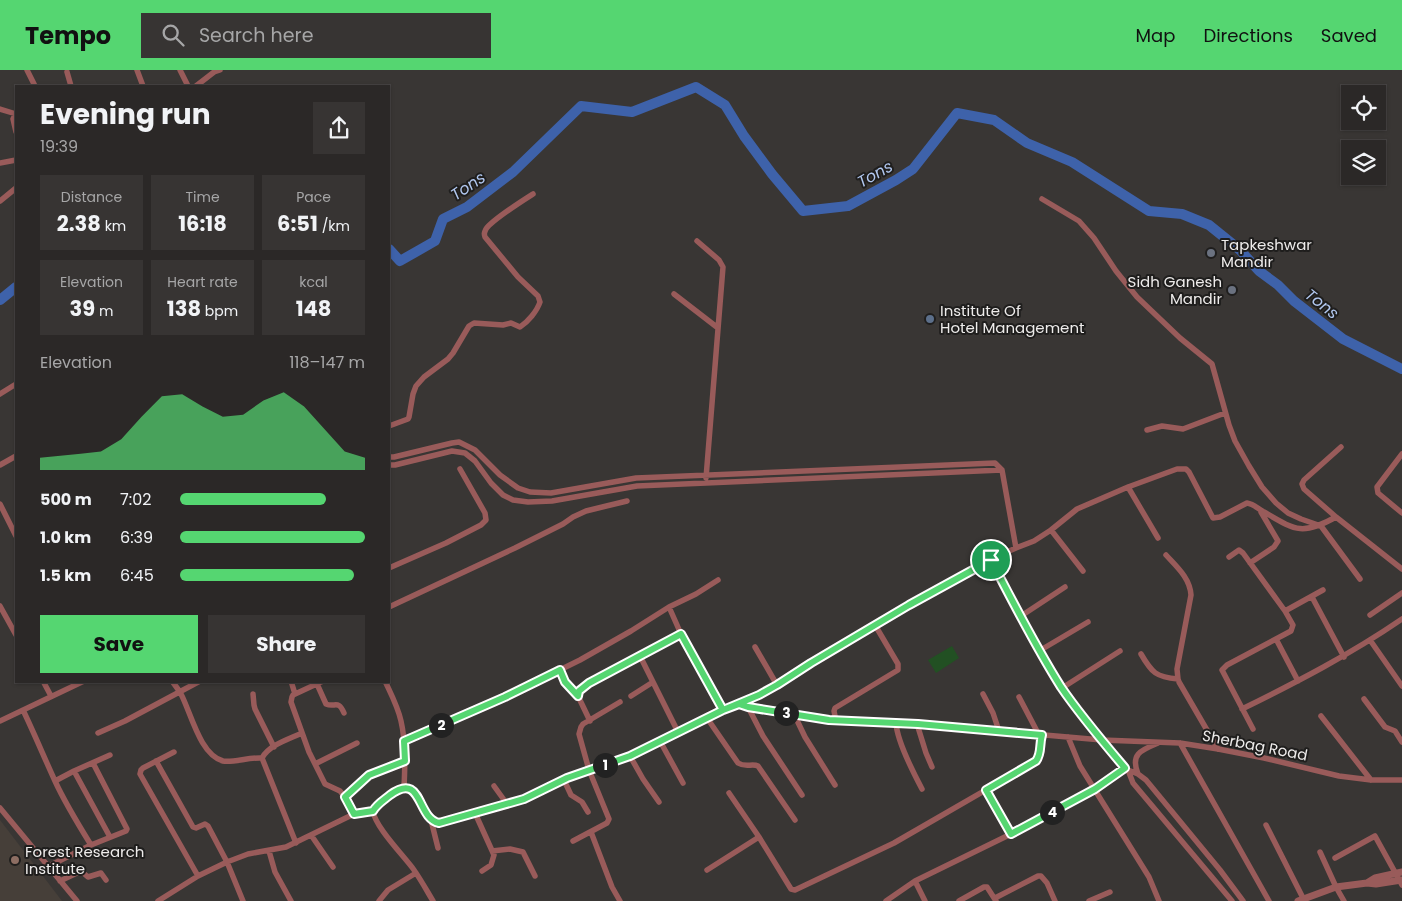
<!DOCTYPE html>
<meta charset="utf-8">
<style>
:root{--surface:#2b2827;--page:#373433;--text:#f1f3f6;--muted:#a6a6a7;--line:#474444;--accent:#55d671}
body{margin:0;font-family:Poppins,sans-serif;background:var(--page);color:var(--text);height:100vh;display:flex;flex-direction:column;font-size:19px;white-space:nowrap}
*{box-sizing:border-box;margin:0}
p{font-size:16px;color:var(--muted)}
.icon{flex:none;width:28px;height:28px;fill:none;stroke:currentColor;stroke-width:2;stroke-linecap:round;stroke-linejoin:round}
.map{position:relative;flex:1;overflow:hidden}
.sheet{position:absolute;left:15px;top:15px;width:375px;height:598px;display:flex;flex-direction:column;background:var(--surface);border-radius:0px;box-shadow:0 1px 4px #0004,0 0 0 1px var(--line)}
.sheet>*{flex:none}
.tools{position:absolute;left:1341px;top:15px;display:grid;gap:10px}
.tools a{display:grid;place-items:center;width:45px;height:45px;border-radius:0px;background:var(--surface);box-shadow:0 1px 4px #0004,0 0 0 1px var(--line);font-size:25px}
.pin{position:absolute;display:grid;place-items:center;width:42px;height:42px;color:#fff;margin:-21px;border:2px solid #fff;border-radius:50%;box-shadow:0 1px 5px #0007}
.km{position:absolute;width:25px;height:25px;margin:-12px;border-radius:50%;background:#222;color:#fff;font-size:14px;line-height:25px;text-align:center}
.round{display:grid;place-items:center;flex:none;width:52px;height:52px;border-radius:0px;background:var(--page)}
.headline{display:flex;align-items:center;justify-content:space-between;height:85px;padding:0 25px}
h1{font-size:28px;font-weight:700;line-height:38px}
.metrics{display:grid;grid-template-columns:repeat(3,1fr);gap:8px;height:85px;padding:5px 25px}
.metrics div{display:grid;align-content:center;border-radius:0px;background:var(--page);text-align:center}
.metrics b{font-size:21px;font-weight:700}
.metrics small{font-size:14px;font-weight:400}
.metrics p{font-size:14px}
.chart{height:140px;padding:10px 25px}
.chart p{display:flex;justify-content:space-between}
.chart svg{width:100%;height:90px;margin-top:5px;fill:var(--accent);opacity:.7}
.primary-button{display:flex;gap:10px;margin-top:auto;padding:10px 25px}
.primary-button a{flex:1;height:58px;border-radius:0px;background:var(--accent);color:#111;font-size:20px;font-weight:700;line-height:58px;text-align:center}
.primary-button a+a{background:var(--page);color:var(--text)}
ul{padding:0 25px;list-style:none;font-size:16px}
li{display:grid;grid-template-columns:80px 60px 1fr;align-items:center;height:38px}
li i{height:12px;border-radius:6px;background:var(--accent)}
header{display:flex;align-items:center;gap:30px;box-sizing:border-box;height:70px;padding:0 25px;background:var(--accent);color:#111}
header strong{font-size:24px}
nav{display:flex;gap:28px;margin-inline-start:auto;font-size:18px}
.search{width:350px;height:45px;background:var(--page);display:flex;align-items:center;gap:12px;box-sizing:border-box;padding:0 18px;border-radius:0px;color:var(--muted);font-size:19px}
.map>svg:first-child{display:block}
</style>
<header>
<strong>Tempo</strong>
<div class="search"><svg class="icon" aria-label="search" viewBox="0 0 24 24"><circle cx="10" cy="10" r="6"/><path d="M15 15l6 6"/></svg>Search here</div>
<nav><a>Map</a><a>Directions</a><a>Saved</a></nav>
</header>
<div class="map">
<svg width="1402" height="831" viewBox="0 0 1402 831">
<rect width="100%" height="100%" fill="#393634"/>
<path fill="#463f39" d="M0,750L62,831H0Z"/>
<path fill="#225023" d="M952,576L959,588L936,603L928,590Z"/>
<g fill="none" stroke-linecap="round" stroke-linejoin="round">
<path stroke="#3e62aa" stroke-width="10" d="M389,179L400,191L435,171L443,149L467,137L513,102L581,36L632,42L696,17L725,35L744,66L772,104L803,141L848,136L896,110L913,99L957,43L994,50L1027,73L1072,92L1149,141L1182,144L1209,155L1240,180L1259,201L1278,215L1294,231L1343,269L1402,299
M0,230L16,217"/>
<path stroke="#995b5a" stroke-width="5.5" d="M27,0L35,16
M137,0L143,16
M180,0L188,16
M67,2L71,16
M196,16L214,2L220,0
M0,39L16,44
M16,43L13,49L16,62
M0,93L16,90
M1042,129L1079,151L1094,168L1116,201L1137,227L1180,268L1212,294L1229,355L1235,371L1249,396L1262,417L1276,433L1288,443L1301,449L1321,456
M0,131L16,118
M697,171L719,190L723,197L706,408
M674,224L718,258
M0,324L16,314
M389,356L408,349L409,347L413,324L416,316L424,307L448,289L453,283L469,256L474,253L503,255L511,253L520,257C528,252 537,241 540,232L538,226L518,207L485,167C484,164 484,163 486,159C492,150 522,131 533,124
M1147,360L1162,356L1183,359L1225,343
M1402,384L1377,417L1378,423L1402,443
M389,387H394L452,373L459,372L475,380L500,405L518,418L530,422L551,423L636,408L995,393L1002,400L1016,478
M0,395L16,386
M389,395H395L452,381L465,383L475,391L491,413L503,425L513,430L528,432L552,431L637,416L1002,400
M1128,417L1158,468
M0,434L16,466
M1336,447L1304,419L1302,414L1304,410L1341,377
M1321,456L1360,509
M1051,460L1083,501
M1166,485C1177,497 1190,508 1191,525L1177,599L1178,609L1179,612L1218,679
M1229,487L1239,480L1243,483L1285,541L1293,555L1291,561L1227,595L1222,600L1253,659
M991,489L1039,581L1062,618L1102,670L1128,700L1133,713L1232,831
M1250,493L1274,477L1278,471L1261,442
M389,498L446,473L481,455L486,450L485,443L460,399
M1312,527L1344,587
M0,536L16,565
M389,537L515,478L563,454L573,447L586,441L627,431
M669,537L681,564L723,641
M1285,541L1323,520
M1370,545L1402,523
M1021,546L1065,517
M1276,569L1298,611
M1370,570L1402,616
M755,577L777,615
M1039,581L1088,552
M1141,584C1152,603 1156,607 1178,609
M640,586L678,662
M560,600L565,612L578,626
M43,611L51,626
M172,611C175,615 178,619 181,624C191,643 200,685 223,691C232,693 250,687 262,688
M291,611L295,624
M323,611L293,625L292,627L291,632L309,682L325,714L340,721L345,727L354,744
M385,611C391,624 398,637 401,651C406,673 405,696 404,718
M317,614L326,634C335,638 338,629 344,643
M1062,618L1120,581
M253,624L254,635L255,639L274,677
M983,624L993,643L999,661
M631,626L653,612
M1019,627L1039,665
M1364,629L1385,657L1395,661L1402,672
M739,634L748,637L829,650L917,654L1102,670L1180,673L1218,679L1264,688L1339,706L1371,710H1402
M748,637L763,666L802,725
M1242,639C1297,612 1351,584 1402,549
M23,640C34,663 44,687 55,711C65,733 78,754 91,775
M794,644L805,667L835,715
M1321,646L1371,710
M707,648L738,693C746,698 752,693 758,696L795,750
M0,651L84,611
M590,651L578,626L579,621L603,605L681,564
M836,651L834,641L835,638L898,600V594L875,555
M896,653C897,671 913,702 922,719
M917,654L926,683L932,697
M98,663L125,651L200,611
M1068,667L1080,696L1149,807L1159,831
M404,671L505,627L580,590L631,561L669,537L696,524L718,510
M660,671L683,713
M1180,673L1269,831
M174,682L143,698L141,700L140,704L198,806
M630,686L643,709L659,732
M262,688L296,773
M262,688C269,675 289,669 302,663
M156,691L193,757L196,758L205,754L208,756L227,792L243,831
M315,694L357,673
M1128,700L1138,704L1146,710L1220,800L1243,831
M74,701L110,767
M1138,704C1130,684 1141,680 1158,673
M564,710L571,725L582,732L588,742
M55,711L74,701L110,685
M494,716L507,734
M986,720L1011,764
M729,723L759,767L791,819L795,820L894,773L1036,691C1042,683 1039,675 1042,665
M345,727L369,705L405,691
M0,738L77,831
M373,741C375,757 404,786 414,800C421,810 427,821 433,831
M475,743L494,785L491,795L482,801
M431,750L439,753L448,751L524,729L567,708L630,686L650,677L777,615L811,593L909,535L991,489L1016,478L1034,471L1051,460L1077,439L1128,417L1177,399H1186L1189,402L1213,448L1220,447L1247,433C1254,434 1258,439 1264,442C1295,460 1302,466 1336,447L1402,499
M1266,755L1303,828
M591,762L612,817L620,831
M311,765L333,797
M573,771L607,753L609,749L589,700L579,664L581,657L583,654L620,632
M269,781L275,802L291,831
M492,781L510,779L523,782L535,806
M1320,782L1336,817L1344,831
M1335,788L1375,766L1402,815
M49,796L91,775L126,761L127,759L93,693
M707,800L759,767
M60,811L81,801L88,807L101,803L106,810
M915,811L925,831
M995,828L1038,806H1041L1047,813L1055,831
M158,831L198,806L227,792L248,784L286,777L354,744L373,741L376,736L394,722L404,718L410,719L418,727L431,750L438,778
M379,831L388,820L416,803
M886,831L915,811L1011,764L1095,719L1125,698
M959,831L984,817H987L996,831
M1089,831L1110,822"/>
<path stroke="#995b5a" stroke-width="7" d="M1367,813L1375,808L1402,802
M1298,831L1336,817L1367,813L1376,814L1402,810"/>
</g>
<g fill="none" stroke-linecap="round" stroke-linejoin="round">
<g stroke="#fff" stroke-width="10">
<path id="route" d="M991,490L909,535L811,593L777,615L759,625L723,640L630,686L567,708L524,729L439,753C416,748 423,701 390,725C384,730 377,734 373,741L354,744L345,727L369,705L405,691L404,671L505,627L560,600L565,612L578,626L579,621L589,613L681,564L723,640L739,634L748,637L829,650L918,654L1042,665C1039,675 1042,683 1036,691L986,720L1011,764L1095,719L1125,698C1103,672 1080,645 1061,617C1035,576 1013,532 991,490"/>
</g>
<use href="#route" stroke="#55d671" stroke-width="6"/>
</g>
<g fill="#6b7280" stroke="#1f1e1d" stroke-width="2">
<circle cx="1211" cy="183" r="5"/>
<circle cx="1232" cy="220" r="5"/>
</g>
<circle fill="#5c6f8a" stroke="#1f1e1d" stroke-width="2" cx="930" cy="249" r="5"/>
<circle fill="#8d6e63" stroke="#1f1e1d" stroke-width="2" cx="15" cy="790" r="5"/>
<g text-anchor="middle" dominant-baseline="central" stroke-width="4" stroke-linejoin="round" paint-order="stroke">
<g font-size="15" fill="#eeeceb" stroke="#1f1e1d" text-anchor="start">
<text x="1221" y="174">Tapkeshwar<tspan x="1221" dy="17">Mandir</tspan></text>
<text x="1222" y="211" text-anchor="end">Sidh Ganesh<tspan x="1222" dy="17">Mandir</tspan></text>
<text x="940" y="240">Institute Of<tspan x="940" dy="17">Hotel Management</tspan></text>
<text x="25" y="781">Forest Research<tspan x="25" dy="17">Institute</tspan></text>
</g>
<g font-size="15" fill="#eeeceb" stroke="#1f1e1d">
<text transform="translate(1255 675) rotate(11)">Sherbag Road</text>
</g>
<g font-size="16" font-style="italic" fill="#b2c8f0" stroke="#1f1e1d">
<text transform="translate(875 104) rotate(-29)">Tons</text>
<text transform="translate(468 116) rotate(-34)">Tons</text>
<text transform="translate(1322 234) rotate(38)">Tons</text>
</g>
</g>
</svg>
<div class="tools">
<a><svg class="icon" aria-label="locate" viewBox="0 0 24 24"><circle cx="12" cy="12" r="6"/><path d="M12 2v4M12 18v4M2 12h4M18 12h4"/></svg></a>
<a><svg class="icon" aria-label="layers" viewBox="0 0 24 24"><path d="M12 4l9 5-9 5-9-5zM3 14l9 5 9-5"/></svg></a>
</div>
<div class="pin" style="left:991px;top:490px;background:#1e9e55"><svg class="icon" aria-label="arrive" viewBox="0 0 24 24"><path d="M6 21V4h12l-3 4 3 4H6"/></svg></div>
<b class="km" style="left:605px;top:695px">1</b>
<b class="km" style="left:441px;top:655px">2</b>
<b class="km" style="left:786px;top:643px">3</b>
<b class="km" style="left:1052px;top:742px">4</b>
<section class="sheet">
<div class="headline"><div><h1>Evening run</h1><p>19:39</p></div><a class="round"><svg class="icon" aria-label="share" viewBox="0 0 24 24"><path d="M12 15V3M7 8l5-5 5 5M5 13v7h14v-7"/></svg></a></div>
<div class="metrics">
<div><p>Distance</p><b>2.38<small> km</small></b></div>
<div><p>Time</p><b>16:18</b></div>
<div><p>Pace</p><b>6:51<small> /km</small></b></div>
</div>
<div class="metrics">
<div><p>Elevation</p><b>39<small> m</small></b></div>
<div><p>Heart rate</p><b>138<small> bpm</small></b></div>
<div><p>kcal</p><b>148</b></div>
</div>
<div class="chart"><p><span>Elevation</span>118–147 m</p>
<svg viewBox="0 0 160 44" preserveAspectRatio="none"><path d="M0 44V38L10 37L20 36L30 35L40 29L50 18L60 8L70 7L80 13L90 18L100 17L110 10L120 6L130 13L140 24L150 35L160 38V44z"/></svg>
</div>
<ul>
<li><b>500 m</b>7:02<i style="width:79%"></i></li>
<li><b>1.0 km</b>6:39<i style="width:100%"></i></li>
<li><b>1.5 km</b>6:45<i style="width:94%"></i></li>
</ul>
<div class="primary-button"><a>Save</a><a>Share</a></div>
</section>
</div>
